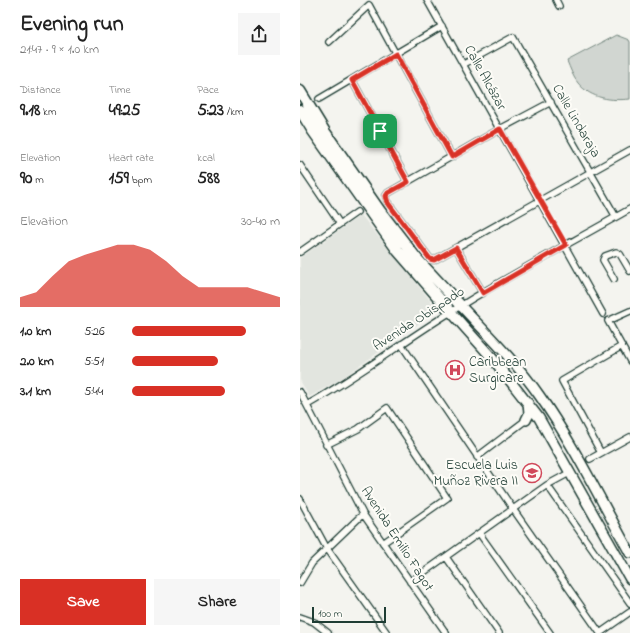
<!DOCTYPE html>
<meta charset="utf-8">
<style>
:root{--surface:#fff;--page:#f6f6f6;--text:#222;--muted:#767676;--accent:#d93025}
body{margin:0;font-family:"Indie Flower",sans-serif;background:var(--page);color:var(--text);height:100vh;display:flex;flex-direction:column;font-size:15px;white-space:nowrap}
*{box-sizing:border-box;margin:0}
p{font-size:13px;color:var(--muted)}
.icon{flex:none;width:22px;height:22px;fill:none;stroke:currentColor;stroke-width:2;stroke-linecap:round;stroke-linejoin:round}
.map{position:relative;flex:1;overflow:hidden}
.panel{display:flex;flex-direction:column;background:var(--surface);width:300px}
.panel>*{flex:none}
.scale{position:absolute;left:12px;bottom:10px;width:74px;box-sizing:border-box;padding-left:4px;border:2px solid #1f3d34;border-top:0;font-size:11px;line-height:14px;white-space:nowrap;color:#1f3d34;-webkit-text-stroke:3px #fdfcf7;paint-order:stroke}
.pin{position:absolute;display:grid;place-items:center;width:34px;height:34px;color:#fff;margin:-17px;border-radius:8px;box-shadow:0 2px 6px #0006}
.round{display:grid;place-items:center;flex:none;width:42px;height:42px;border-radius:0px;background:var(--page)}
.head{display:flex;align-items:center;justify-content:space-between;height:68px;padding:0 20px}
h1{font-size:22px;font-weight:800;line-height:30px}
.figures{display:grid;grid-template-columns:repeat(3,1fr);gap:6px;height:68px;padding:4px 20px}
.figures div{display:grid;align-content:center}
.figures b{font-size:17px;font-weight:800}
.figures small{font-size:11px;font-weight:400}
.figures p{font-size:11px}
.chart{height:112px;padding:8px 20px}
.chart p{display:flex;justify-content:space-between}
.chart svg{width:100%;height:72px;margin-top:4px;fill:var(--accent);opacity:.7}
.cta{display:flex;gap:8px;margin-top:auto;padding:8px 20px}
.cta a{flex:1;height:46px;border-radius:0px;background:var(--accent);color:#fff;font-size:16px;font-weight:800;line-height:46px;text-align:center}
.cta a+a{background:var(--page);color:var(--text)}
ul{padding:0 20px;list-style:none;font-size:13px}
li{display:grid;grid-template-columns:64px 48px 1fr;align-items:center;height:30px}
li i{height:10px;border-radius:5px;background:var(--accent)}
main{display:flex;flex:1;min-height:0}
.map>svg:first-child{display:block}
</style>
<main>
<section class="panel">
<div class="head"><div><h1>Evening run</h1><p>21:47 · 9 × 1.0 km</p></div><a class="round"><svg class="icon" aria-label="share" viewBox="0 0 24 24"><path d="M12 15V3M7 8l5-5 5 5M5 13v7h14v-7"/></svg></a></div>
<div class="figures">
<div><p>Distance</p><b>9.18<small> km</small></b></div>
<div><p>Time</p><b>49:25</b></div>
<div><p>Pace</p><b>5:23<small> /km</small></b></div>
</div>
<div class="figures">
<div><p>Elevation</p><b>90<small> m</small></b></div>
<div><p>Heart rate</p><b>159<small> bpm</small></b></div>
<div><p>kcal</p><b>588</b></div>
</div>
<div class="chart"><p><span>Elevation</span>30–40 m</p>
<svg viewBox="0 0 160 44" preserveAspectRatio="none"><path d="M0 44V38L10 35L20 25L30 16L40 12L50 9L60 6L70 6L80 9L90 16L100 25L110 32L120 32L130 32L140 32L150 35L160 38V44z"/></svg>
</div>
<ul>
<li><b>1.0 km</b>5:26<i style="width:77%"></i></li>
<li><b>2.0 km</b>5:51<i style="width:58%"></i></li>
<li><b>3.1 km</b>5:44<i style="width:63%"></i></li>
</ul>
<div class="cta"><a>Save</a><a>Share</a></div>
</section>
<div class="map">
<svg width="330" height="633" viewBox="0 0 330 633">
<rect width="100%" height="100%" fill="#f4f4ef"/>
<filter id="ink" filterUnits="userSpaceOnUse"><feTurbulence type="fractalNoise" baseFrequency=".025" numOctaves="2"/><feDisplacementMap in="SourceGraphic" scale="8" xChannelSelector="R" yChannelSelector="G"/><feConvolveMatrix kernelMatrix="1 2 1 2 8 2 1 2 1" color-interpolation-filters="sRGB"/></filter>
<g filter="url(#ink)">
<path fill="#e2e5df" d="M61,215L138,310L41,379L9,397L0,380V258Z"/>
<path fill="#d1d6d1" stroke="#788a82" d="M316,35L329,40L330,42V99C312,101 291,99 278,83C273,77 270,68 267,61Z"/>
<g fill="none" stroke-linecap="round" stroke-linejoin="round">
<g stroke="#1f3d34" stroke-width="8">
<path id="minor" d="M127,0L303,314
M256,0L259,6
M29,42L69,5L152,157
M164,64L213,37L316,217
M52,80L108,182
M19,99L142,26
M251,102L200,129L88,193L86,196L88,203L130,259L134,260L330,150
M0,165L40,224
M156,248L183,293
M0,252L57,212
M314,279L303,260L305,256L316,252L320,254L330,271
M330,311L308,321L330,361
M101,344L213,509L300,633
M0,392L63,514L146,633
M7,405C60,375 109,337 162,305C217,271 274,241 330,209
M26,445L58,429L87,408L147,498L83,543
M301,453L262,381L322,346
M177,457L226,420
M290,459L330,437
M247,485L330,603
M0,499L26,547L87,633
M179,533L250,633
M146,557L199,633
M110,582L247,485L271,472
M0,583L12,563L63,514
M0,617L14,622L28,633
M300,633L330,612"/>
</g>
<g stroke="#1f3d34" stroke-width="12">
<path id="primary" d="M161,306C187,334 216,362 239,395C273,443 301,501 330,553
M151,312L193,359L239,418L330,579
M226,420L229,414L228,403"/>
</g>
<g stroke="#1f3d34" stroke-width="13">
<path id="motorway" d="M0,91L25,132L80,211L117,259L161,306
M0,110L13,131L98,251L151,312"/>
</g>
<use href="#minor" stroke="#fdfcf7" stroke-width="5.5"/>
<use href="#primary" stroke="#fdfcf7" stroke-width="9"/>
<use href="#motorway" stroke="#fdfcf7" stroke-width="10"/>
</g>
</g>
<g fill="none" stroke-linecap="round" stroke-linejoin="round" filter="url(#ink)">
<g stroke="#fff" stroke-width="8">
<path id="route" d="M96,54L152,157L200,129L266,245L183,293L156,248L134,260L130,259L88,203L86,196L88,193L108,182L52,80Z"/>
</g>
<use href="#route" stroke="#d93025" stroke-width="5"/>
</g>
<defs>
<g id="hospital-ring" transform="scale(1)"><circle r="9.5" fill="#fdfcf7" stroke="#d1495b" stroke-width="1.5"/><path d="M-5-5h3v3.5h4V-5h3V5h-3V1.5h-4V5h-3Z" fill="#d1495b"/></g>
<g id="school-ring" transform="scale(1)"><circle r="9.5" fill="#fdfcf7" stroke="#d1495b" stroke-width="1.5"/><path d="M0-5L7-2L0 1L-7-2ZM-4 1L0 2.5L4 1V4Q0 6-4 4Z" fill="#d1495b"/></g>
</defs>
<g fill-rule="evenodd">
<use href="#hospital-ring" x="155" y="370"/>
<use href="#school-ring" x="232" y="473"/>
</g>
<g text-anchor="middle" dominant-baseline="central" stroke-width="4" stroke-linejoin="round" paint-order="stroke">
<g font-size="14" fill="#1f3d34" stroke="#fdfcf7">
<text transform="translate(185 78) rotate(61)">Calle Alcázar</text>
<text transform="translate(276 121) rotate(60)">Calle Lindaraja</text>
<text transform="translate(119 319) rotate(-33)">Avenida Obispado</text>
<text transform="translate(97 539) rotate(57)">Avenida Emilio Fagot</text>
</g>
<g font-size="14" fill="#1f3d34" stroke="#fdfcf7" text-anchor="start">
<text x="169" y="362">Caribbean<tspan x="169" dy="16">Surgicare</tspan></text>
<text x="218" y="465" text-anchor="end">Escuela Luis<tspan x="218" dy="16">Muñoz Rivera II</tspan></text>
</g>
</g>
</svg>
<div class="scale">100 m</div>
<div class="pin" style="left:80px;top:131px;background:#1e9e55"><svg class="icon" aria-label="arrive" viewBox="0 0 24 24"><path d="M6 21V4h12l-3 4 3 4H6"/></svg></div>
</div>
</main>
